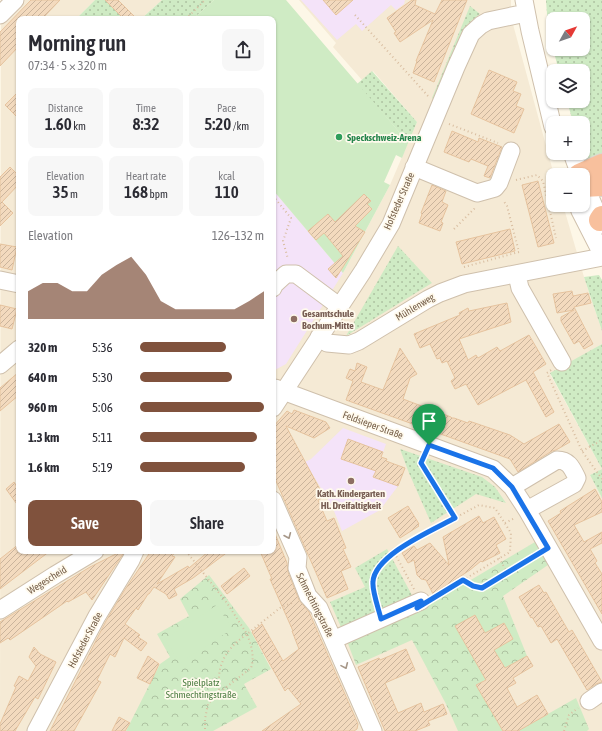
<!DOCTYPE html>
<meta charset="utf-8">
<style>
:root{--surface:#fff;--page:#f7f7f7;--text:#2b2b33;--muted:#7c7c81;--accent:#80523d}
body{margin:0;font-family:"Asap Condensed",sans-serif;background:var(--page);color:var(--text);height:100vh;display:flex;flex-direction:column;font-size:15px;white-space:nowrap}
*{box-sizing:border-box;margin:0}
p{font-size:13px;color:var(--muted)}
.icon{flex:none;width:22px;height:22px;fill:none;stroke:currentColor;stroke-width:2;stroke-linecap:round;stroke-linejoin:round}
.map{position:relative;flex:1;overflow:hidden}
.details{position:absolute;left:16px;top:16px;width:260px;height:538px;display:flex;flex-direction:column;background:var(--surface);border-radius:8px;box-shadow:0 1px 3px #0004}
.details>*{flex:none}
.needle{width:26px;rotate:50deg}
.controls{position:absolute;left:546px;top:12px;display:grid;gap:8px}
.controls a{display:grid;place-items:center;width:44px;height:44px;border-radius:8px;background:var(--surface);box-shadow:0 1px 3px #0004;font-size:20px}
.pin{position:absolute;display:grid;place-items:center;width:34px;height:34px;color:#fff;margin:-41px -17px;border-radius:50% 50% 50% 0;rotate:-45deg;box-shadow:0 0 4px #0007}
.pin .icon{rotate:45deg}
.round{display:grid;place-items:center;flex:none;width:42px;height:42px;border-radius:8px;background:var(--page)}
.headline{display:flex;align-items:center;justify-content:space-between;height:68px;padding:0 12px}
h1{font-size:22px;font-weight:600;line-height:30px}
.metrics{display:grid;grid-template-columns:repeat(3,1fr);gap:6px;height:68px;padding:4px 12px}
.metrics div{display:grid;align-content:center;border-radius:8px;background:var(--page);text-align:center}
.metrics b{font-size:17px;font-weight:600}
.metrics small{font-size:11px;font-weight:400}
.metrics p{font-size:11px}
.chart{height:112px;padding:8px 12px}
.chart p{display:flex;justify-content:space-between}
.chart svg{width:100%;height:72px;margin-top:4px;fill:var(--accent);opacity:.7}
.cta{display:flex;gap:8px;margin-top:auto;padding:8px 12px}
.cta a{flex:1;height:46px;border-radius:8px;background:var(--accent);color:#fff;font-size:16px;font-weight:600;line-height:46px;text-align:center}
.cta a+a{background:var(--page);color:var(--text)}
ul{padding:0 12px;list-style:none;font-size:13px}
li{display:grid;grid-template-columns:64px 48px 1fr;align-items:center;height:30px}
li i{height:10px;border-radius:5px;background:var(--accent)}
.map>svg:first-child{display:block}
</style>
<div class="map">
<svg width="602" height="731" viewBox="0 0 602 731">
<defs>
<pattern id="grass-dots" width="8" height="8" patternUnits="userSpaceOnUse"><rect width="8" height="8" fill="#cfebc4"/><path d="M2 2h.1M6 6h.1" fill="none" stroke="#adc2a1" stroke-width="1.8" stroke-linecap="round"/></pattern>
<pattern id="forest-crowns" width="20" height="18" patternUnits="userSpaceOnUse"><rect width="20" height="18" fill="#cfebc4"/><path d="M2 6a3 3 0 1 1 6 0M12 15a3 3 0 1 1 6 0" fill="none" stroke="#adc2a1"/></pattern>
<pattern id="building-hatch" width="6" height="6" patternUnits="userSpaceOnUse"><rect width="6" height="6" fill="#f3dabe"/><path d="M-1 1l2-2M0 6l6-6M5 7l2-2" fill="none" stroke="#cab49c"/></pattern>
</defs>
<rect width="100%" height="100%" fill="#fdf7e7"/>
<path fill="#f5ead5" d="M1,0H95L76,19H19V551H273V190L343,273L390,185L417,122L373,71L362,80L333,47L336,43L299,0H511V17L554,175L553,205H563L584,277L602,331V344L550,374L602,469L590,475L602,498V731H0Z
M105,0H162L141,19H124Z"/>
<path fill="#f4e3f9" d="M301,0H405L404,4L396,10L391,5L362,31L356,24L337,40Z
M273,190L343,273L286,364L273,371Z
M343,428L386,444L374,477L398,486L380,510L342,531L332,506L305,462L311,459Z"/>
<path fill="url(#grass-dots)" d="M95,0H105L124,19H76Z
M162,0H214L193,19H141Z
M546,0H602V188L583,153V123H570L573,122L567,101H583V71H559L553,49H583V19H553V48L548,28Z
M470,6L480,14L471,21L463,30L433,99L432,98Z
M372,71L417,122L409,141L400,133L357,84Z
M398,246L432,283L346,336Z
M599,275L602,280V331L584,277Z
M602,344V498L590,475L602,469L550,373Z
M400,449L482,477L495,487L506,503L476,494L431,523L409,473Z
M387,549L420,610L347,641L330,602L365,587L355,568Z"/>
<path fill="url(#forest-crowns)" d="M535,542L548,565L503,596L527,656L476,685L503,731H458L446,704L412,640L356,665L347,641L420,610Z
M209,575L249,628L271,669L244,684L257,707L213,731H126L160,664L170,657L157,634L189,616L180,599Z
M576,698L589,729L587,731H518Z"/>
<path fill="#cfebc4" d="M214,0H286L400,133L409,141L402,158L396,155L384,182L390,185L343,273L273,190V19H193Z
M217,605L232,629L180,663L165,639Z"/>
<path fill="url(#building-hatch)" stroke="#e6c39e" d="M31,0H60L42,19H19V43L18,44L19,46L0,66V32Z
M105,0H118L137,19H124Z
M323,0H353L336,15Z
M412,0H416L415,5L435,14L442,0H467L434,82L413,73L417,61H416L433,20L400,42L394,33L396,32L387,18Z
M489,70L517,82L513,91L521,94L516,106L524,109L514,133L471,114Z
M19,91V119L5,105Z
M452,131L478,142L479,138L502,147L490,178L484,176L488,166L471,159L469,162L444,152Z
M10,167L19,176V184L2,202L13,213L0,226V177Z
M538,181L554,243L538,247L522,185Z
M432,185L446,191L442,202L448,205L441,222L443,223L440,231L419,223L422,214L421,213Z
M364,194L371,201L367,204L372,209L355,226L365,232L336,278L328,269L343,256L324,233L316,240L308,231L328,214L335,222Z
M510,229L515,251L462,264L456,242Z
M0,244L17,247L12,270L0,267Z
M572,291L573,296L588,293L591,303L574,307L593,344L584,349L579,341L574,344L561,321V317L574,310L557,313L553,294Z
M507,303L511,322L459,339L468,360L476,355L478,358L497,347L500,351L529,335L546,364L533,372L554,412L546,417L526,380L478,405L466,384L455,389L451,381L455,378L447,361L442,363L440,358L437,359L430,344L420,348L414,334L460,315L459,313L468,308L469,311Z
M0,305L17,309L12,329L0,326Z
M400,348L417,374L410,378L403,399L451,417L452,418H454L468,423L469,421L510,435L524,444L559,424L570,442L556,450L552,451L518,472L510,459L346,400L353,381L346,378L350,369L355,371L357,363L367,367L361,382L383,390Z
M19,372V395L0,411V388Z
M294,410L326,422L330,428L314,438L286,426L324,497L318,500L327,521L334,518L346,548L343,549L351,567L341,571L348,589L327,598L273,474V427L287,411L292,414Z
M348,439L383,452L381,457L387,459L386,461L405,468L398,486L373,477L376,471L341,459Z
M14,482L19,490V507L6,489Z
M595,489L602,502V512L574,525L584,542L602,532V543L590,549L597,561L595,563L602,574V614L548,521L561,513L560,511Z
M408,506L419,524L418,525L419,526L400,538L388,518Z
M479,516L483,523L494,517L506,539L496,545L500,553L482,562L481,561L470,570L433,594L426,580L421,579L417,575L414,560L408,563L402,553L414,546L417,550L430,543L449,565L443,537Z
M273,529L287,563L288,572L299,600L309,612L358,724L357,729L354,731H262L301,704L288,688L285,691L252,632L262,624L283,661L299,649L292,631H293L270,579H272L260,551H273Z
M19,544V551H50L0,589V559Z
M122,551H124L123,554L92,600L86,592L68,602L67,601L10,640L8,638L0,643V622L90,567Z
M151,551H176L172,556L175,557L157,584L188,566L189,568L209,551H229L193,578L174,589L177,595L169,599L166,594L154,587L149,594H148L138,610L136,608L125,624L140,635L138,637L147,643L141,651L124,638L115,657L110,654L97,680L101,682L74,731H50L106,621L124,591Z
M244,568L250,576L227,594L221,586Z
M539,585L544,593L546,592L569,632L572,630L602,682L596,684L587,690L557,639L551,643L541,626L538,627L532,617L531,618L519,597Z
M475,615L485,633L504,623L513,639L494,650L505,668L527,656L533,666L513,678L516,683L507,688L517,707L537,695L548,714L518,731H503L476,685L486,680L455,626Z
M34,647L40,654L56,662L38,699L35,697L15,731H0V724L16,687L14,686L19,676L28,681L36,666L29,657Z
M406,649L415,670L385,683L398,713L421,703L424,712L443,704L447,714L428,721L430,725L415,731H385L358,667L379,658L380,660Z
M148,656L159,664L150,684L137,678Z
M119,717L130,723L125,731H112Z"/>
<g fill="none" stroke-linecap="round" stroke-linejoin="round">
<g stroke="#cfc0ac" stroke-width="19">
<path id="minor" d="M524,0L530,31L553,127
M0,15L15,0
M572,153L580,175
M414,167L477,193L495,188L499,183L511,151
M583,181L602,225
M578,205L580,211L602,254
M517,275L520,288L562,362
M0,280L19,284
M273,288L274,285L286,274H296L339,306
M319,337L327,343L349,345L359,341L428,299L440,293L464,284L602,257
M0,365L19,349
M275,388L493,469L512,487L527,510L602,641
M273,408L363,271L391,224L456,67L471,34L481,25L488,21L526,13
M512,487L557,460C569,460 572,468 577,478L574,484L527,510
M273,500L298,557L297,568L308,596L319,608L373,731
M0,610L55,575L95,551
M333,640L421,601
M589,701L602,692
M36,731L97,616L131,560L135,551"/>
</g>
<g stroke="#dcd6d0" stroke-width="24">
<path id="highway" d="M579,175L602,165
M583,186L602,185
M600,220L602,217"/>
</g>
<path stroke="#d8bda0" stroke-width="2" stroke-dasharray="1 3" stroke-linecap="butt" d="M355,15L428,96
M186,19L205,0
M449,124L498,143
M516,180L537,175L543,181L556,238
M273,196L291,218L283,241L288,259
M454,229L474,209L475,206
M464,267L519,252L507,206L503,200
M551,370L547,373L582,451L602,479
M582,451L602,440
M423,458L421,463L455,518L479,505L495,508L511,533L510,552L435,597
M505,523L515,518
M186,551L227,603L247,634C237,641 226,651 222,663C218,672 219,683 219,692L208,704L205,719V731
M499,558L507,572
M463,580L473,586L482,588L537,554
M414,589L394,552L455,518
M378,605L373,583L376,570L394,552
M220,692L251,668C255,657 251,644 247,634L280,608L294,602
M564,731L569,715L578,708"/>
<use href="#minor" stroke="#fff" stroke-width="17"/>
<use href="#highway" stroke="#f8c09d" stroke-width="22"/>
</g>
<defs><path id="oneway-chevron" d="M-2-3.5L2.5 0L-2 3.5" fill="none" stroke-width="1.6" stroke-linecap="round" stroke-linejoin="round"/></defs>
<g stroke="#a79889">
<use href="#oneway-chevron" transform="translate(288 536) rotate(67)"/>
<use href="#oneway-chevron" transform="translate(345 666) rotate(66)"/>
</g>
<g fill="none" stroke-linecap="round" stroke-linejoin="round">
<g stroke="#fff" stroke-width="8">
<path id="route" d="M429,445L493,468L512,487L548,548L482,588L473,586L463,580L417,608L421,601L381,619C379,610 372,591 373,582C374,555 433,530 455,518L421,463Z"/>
</g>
<use href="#route" stroke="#1a73e8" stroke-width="5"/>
</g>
<circle fill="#2e9e5b" stroke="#fffaed" stroke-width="1.5" cx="339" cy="137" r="4"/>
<g fill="#8d6e63" stroke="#fffaed" stroke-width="1.5">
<circle cx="294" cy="319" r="4"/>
<circle cx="351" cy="481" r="4"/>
</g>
<g text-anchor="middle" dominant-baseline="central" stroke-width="3.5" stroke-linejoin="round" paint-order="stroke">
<g font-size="10" font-weight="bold" fill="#27864d" stroke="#fffaed" text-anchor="start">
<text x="347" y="137">Speckschweiz-Arena</text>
</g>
<g font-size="10" fill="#77604a" stroke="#fffaed">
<text transform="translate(399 201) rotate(-66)">Hofsteder Straße</text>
<text transform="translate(415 307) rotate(-31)">Mühlenweg</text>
<text transform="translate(373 425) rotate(20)">Feldsieper Straße</text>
<text transform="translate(47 580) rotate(-32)">Wegescheid</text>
<text transform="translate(315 605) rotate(63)">Schmechtingstraße</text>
<text transform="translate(85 640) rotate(-62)">Hofsteder Straße</text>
</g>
<g font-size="10" font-weight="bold" fill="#785e54" stroke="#fffaed" text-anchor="start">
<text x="302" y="313">Gesamtschule<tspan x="302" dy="12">Bochum-Mitte</tspan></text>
<text x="351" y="493" text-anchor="middle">Kath. Kindergarten<tspan x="351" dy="12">Hl. Dreifaltigkeit</tspan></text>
</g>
<g font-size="10" fill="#4c7d42" stroke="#fffaed">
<text x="201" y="682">Spielplatz<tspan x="201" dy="12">Schmechtingstraße</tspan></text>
</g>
</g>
</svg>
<div class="controls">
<a><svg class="needle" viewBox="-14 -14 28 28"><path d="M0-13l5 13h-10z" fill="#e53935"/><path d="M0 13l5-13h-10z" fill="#7c7c81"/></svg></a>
<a><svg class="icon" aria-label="layers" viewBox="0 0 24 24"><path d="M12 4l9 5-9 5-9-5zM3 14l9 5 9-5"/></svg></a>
<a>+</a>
<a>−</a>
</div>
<div class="pin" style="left:429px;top:445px;background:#1e9e55"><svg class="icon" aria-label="arrive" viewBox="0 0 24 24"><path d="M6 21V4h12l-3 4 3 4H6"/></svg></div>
<section class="details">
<div class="headline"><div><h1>Morning run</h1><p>07:34 · 5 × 320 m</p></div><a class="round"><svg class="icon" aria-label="share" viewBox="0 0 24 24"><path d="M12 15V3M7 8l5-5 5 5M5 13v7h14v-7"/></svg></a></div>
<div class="metrics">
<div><p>Distance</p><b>1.60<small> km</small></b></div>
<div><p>Time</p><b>8:32</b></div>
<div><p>Pace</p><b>5:20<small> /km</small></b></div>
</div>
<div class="metrics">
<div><p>Elevation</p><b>35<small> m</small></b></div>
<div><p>Heart rate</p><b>168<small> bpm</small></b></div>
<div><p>kcal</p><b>110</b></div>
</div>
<div class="chart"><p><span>Elevation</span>126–132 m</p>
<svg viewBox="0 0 160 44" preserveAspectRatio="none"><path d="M0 44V27L10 22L20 22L30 27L40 27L50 17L60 11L70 6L80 17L90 33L100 38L110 38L120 38L130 38L140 38L150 33L160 27V44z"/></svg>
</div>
<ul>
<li><b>320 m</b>5:36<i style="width:69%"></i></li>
<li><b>640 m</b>5:30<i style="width:74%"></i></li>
<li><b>960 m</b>5:06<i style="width:100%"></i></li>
<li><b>1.3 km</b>5:11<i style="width:94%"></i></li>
<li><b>1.6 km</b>5:19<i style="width:85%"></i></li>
</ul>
<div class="cta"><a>Save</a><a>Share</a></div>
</section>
</div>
